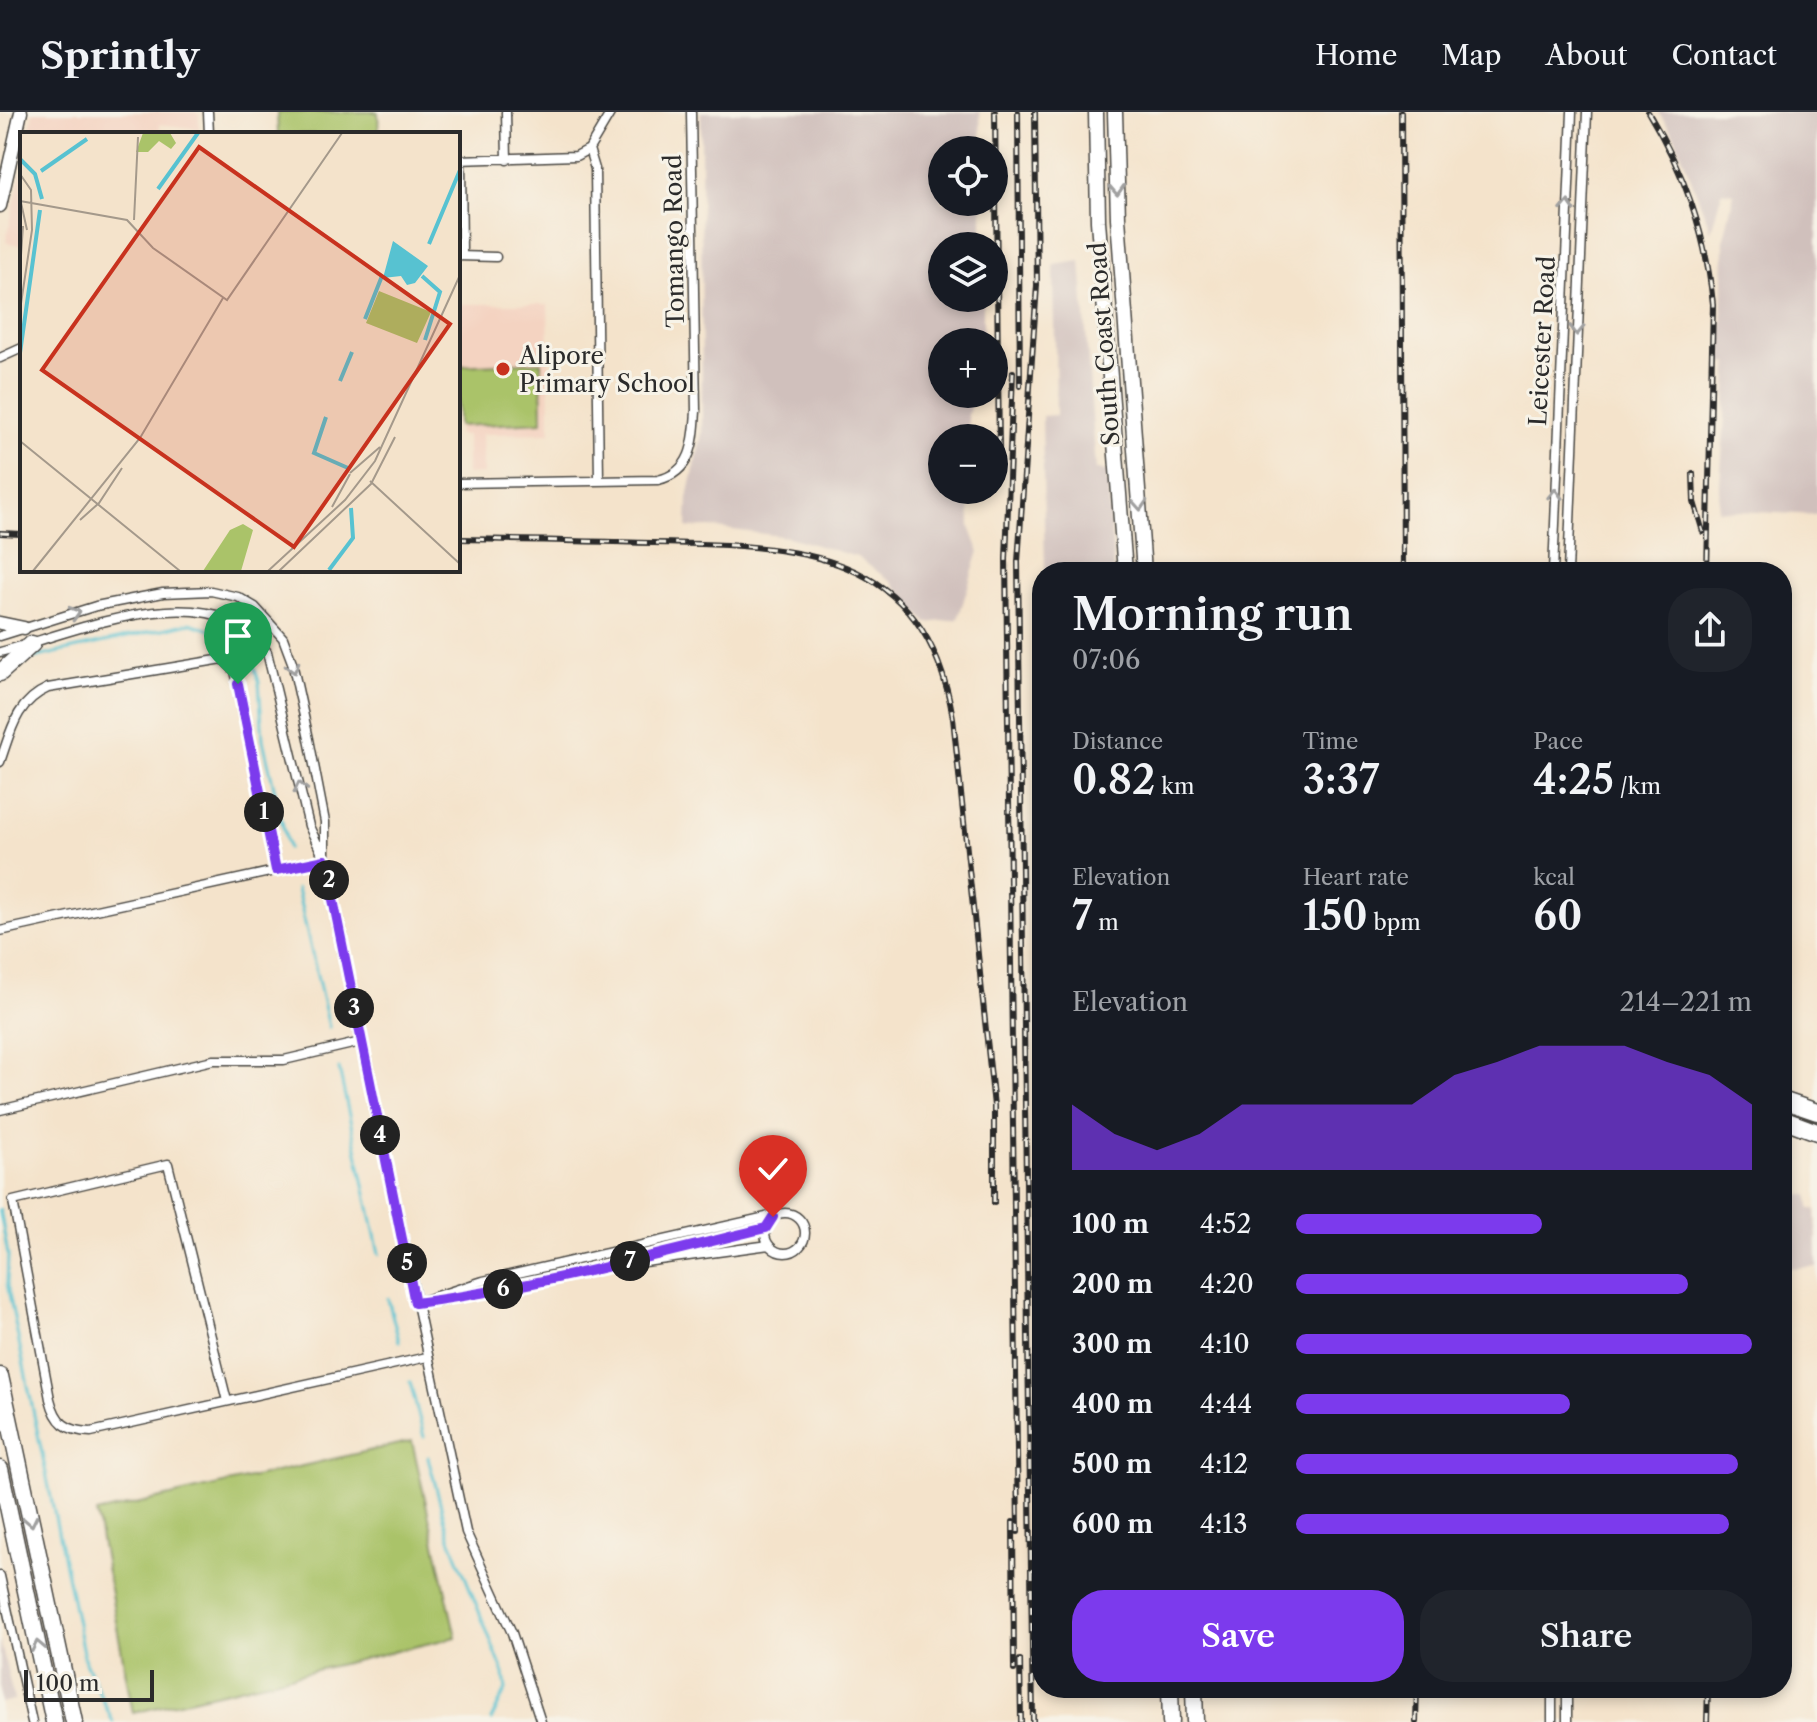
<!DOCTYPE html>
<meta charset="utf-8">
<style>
:root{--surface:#171b24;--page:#20242c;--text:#f1f3f6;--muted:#9ea1a6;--line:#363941;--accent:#7c3aed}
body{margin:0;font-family:"Libre Caslon Text",serif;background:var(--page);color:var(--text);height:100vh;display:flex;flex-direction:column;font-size:30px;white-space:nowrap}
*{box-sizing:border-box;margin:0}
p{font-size:26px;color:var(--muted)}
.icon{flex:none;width:44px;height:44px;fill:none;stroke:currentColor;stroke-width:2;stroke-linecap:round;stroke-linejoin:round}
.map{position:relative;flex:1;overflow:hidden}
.details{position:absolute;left:1032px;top:450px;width:760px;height:1136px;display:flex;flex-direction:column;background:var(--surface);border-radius:32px;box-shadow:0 4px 12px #0003}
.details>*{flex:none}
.controls{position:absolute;left:928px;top:24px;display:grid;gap:16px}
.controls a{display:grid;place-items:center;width:80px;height:80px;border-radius:50%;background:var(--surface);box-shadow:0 4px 12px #0003;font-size:40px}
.scale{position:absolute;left:24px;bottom:20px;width:130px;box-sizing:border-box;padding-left:8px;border:4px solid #2b2b2b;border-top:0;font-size:22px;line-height:28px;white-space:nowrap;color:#2b2b2b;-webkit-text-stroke:6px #f7f3e8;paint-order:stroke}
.pin{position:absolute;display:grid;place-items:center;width:68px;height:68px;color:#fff;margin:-82px -34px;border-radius:50% 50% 50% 0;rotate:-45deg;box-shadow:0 0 8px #0007}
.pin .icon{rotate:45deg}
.km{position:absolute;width:40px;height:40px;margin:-20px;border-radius:50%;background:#222;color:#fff;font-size:22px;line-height:40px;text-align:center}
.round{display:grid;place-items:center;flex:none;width:84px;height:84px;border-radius:32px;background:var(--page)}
.overview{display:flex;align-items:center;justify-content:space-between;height:136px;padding:0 40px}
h1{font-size:44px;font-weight:600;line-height:60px}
.stats{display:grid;grid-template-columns:repeat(3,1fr);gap:12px;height:136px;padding:8px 40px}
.stats div{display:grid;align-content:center}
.stats b{font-size:40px;font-weight:600}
.stats small{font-size:22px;font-weight:400}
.stats p{font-size:22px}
.chart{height:224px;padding:16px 40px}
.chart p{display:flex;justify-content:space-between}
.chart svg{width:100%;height:144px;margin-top:8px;fill:var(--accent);opacity:.7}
.button{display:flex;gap:16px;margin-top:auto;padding:16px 40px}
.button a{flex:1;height:92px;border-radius:32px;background:var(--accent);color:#fff;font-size:32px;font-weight:600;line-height:92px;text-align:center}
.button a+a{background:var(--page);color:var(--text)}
ul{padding:0 40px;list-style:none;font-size:26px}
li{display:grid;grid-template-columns:128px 96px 1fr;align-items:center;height:60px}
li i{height:20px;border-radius:10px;background:var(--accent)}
header{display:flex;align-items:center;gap:48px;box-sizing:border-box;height:112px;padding:0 40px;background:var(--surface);border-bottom:2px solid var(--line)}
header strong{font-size:38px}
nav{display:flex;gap:44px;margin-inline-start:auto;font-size:28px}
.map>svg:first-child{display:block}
</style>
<header>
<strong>Sprintly</strong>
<nav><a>Home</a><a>Map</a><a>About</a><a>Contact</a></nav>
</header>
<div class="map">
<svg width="1817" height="1610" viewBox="0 0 1817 1610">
<rect width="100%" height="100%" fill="#f7f3e8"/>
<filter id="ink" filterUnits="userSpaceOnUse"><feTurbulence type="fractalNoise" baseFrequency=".0125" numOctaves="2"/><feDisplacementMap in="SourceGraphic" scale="16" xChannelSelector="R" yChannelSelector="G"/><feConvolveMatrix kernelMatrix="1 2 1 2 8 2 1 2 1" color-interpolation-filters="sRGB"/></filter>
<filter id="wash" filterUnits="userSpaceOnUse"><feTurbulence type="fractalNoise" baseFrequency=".006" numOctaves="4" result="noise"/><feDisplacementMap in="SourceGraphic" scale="32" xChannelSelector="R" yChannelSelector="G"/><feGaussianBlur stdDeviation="1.8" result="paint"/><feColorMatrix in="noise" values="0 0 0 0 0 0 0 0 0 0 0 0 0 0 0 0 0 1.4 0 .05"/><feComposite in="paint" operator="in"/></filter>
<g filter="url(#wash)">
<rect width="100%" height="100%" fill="#f4e3cb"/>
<path fill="#f4d3c1" d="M33,0H195L199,3V17L160,12L159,22H29Z
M22,55V134L6,130Z
M458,192H548L550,321L482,322L483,362H467V323H458Z"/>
<path fill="#d0c0bc" d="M701,0H980L981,38H942V90H982V134H942V186H983V230H942V282H974L968,302V326H942V378H969L970,415L979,439L958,507L927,511L892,470L857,445L789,425L709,415L687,416L688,385L702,322Z
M1658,0H1817V403L1718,398L1729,251H1722L1724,126L1734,81L1722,79L1711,119L1675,25Z
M1081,149L1096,358L1107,359L1114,460H1045L1042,304L1056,303L1054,153Z
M1782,1083H1809L1810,1097H1816L1817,1155L1782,1156Z
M0,1528L14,1588L0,1591Z"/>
<path fill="#aac369" stroke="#6a774a" stroke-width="2" d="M277,0H378L379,22H278Z
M541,250L542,310L458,314V254Z
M412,1329L456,1525L133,1601L96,1401Z"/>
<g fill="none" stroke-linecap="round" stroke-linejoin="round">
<path stroke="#57c2d1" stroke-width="3" d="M24,548L190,511L222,522L243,537L254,554L259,570L263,628L288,736
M297,777L329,915
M339,957L379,1142
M0,1098L8,1143L7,1172L85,1550L113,1610
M388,1187L399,1229
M410,1270L424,1325
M428,1345L449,1424L504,1562L506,1578L491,1608"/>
</g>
</g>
<g filter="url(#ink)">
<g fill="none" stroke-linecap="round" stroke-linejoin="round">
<g stroke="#494743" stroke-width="11">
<path id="street" d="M208,0L209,22
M506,0L507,48
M589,37L595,57L599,368
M458,48L576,44L589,37L611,0
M461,48L462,143
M458,144L496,145
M0,246L22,236
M458,371L658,368C693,360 694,329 696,299L691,0
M1553,460L1572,0
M1568,460L1587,0
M0,524L96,494L163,481L211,479L238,485L255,495L283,526L292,550L309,627L325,710V748L361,930L466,1420L512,1521L541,1610
M0,540C73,521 216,457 267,540L309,714L323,744
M0,650C11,619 16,590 48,576L223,547L235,559L238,572L276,758
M0,819L325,748
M0,998L213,948H284L361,930
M765 1121a20 20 0 1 1 40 0a20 20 0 1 1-40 0Z
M637,1151L769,1133
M436,1189L620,1151L766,1116
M415,1191L483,1169L779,1102
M227,1289L168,1052L13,1089L50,1287C56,1311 66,1319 91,1320L427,1245
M0,1464L32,1610
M1552,1576V1610
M1567,1576V1610"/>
</g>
<g stroke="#494743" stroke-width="15">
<path id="secondary" d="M0,94L21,0
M0,511L24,516"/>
</g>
<g stroke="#494743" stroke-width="17">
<path id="primary" d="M1096,0L1098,109L1125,460
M1115,0L1118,106L1144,460"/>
</g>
<g stroke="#494743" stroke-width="19">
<path id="highway" d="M0,561L32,532
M1782,988L1817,1000
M1782,1007L1817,1020
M0,1264L74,1610
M0,1357L54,1610
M1170,1576L1171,1610
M1194,1576L1195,1610"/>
</g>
<use href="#street" stroke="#fff" stroke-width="8"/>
<use href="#secondary" stroke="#fff" stroke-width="12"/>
<use href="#primary" stroke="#fff" stroke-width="14"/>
<use href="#highway" stroke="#fff" stroke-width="16"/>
<g stroke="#2b2b2b" stroke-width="6">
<path id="rail" d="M995,0L999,338
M1018,0L1020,274
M1401,0L1403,460
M1648,0C1685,61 1706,122 1713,192L1707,460
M1013,260L1006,447L1018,1420
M1693,362L1694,390L1703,420
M0,421L22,422
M458,427C523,428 588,429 653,431C795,433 925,435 953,606L994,994V1091
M1013,1410L1014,1558
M1020,1548L1021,1610
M1033,1610L1018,450L1037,173L1035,0
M1416,1610L1417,1576
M1707,1610L1708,1576"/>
</g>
<use href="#rail" stroke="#f7f3e8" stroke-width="3" stroke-dasharray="9" stroke-linecap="butt"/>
</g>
<defs><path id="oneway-chevron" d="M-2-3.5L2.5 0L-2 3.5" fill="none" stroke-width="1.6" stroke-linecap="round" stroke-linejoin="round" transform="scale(2)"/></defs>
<g stroke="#a0a0a0">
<use href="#oneway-chevron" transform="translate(1117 78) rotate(87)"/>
<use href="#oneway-chevron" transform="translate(1568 94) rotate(-87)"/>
<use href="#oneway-chevron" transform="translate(1577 218) rotate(92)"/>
<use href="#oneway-chevron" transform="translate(1555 382) rotate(-88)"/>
<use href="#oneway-chevron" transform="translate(1140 393) rotate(86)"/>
<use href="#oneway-chevron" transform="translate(75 501) rotate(-17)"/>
<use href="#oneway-chevron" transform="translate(293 556) rotate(75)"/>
<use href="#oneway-chevron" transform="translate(300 675) rotate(-103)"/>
<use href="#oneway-chevron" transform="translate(31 1409) rotate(78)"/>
<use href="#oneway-chevron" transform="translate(38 1534) rotate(-102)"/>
</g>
</g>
<g fill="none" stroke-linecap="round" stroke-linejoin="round" filter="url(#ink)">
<g stroke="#fff" stroke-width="16">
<path id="route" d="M238,572L276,758L325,748L415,1191C533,1176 650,1144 766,1116L773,1105"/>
</g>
<use href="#route" stroke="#7c3aed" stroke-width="10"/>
</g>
<circle fill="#c8321e" stroke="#f7f3e8" stroke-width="3" cx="503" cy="257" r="8"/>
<g text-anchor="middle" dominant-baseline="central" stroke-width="6" stroke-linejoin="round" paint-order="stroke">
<g font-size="24" fill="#2b2b2b" stroke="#f7f3e8">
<text transform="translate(674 129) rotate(-91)">Tomango Road</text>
<text transform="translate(1542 229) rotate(-87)">Leicester Road</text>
<text transform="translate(1104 232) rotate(-94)">South Coast Road</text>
</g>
<g font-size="24" fill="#2b2b2b" stroke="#f7f3e8" text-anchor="start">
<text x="519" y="243">Alipore<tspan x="519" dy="28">Primary School</tspan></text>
</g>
</g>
<g transform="translate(20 20)">
<rect width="440" height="440" fill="#f4e3cb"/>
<path d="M123,1H150L156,11L151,17L139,9L128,20H116ZM359,159L411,180L397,211L346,191ZM223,392L233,398L221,439H183L210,398Z" fill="#aac369"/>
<path d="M373,109L408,134L395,151L387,153L381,144L363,146Z" fill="#57c2d1"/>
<path fill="none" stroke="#57c2d1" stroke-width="4" d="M0,27L15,42L22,67M21,39L67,7M138,57L178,1M409,112L440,38M402,144L420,160L405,208M345,187L362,144M0,221L20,78M320,249L332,220M306,285L294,321L328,336M309,438L333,406L331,376"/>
<path fill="none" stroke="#a4998b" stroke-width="2" d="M0,42L11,58L12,98L0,178M0,66L7,98M0,69L107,88L133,116L207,168L322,1M114,88L118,5M0,138L3,94M0,309L160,439M330,341L360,315M350,349L440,432M352,350L375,305M312,375L330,342M60,388L79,371L102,336M13,439L120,306L203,166M248,439L325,368L355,329L440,143M259,439L352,351"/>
<path fill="#c8321e" fill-opacity="0.15" stroke="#c8321e" stroke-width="4" d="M179,15L430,192L274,415L22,238Z"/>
<rect width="440" height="440" fill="none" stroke="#2b2b2b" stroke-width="4"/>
</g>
</svg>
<div class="controls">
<a><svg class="icon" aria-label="locate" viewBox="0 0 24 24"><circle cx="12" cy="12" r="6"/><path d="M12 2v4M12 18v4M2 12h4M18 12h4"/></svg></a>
<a><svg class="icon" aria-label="layers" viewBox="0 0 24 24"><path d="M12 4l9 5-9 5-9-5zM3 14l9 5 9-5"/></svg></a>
<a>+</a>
<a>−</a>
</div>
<div class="scale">100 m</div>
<div class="pin" style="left:238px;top:572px;background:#1e9e55"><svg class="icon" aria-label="arrive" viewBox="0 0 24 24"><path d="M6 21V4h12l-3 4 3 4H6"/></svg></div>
<div class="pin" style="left:773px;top:1105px;background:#d93025"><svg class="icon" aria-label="check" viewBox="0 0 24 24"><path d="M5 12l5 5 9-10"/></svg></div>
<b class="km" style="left:264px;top:700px">1</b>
<b class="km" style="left:329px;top:768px">2</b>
<b class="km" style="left:354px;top:896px">3</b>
<b class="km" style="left:380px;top:1023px">4</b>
<b class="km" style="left:407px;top:1151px">5</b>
<b class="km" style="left:503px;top:1177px">6</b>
<b class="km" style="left:630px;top:1149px">7</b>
<section class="details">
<div class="overview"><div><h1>Morning run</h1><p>07:06</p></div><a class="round"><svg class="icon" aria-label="share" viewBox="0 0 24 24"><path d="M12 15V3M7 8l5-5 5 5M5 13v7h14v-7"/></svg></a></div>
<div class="stats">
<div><p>Distance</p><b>0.82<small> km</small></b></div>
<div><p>Time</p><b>3:37</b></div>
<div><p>Pace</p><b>4:25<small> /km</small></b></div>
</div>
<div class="stats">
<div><p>Elevation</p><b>7<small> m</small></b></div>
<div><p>Heart rate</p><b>150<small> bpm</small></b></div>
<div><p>kcal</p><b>60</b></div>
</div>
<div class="chart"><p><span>Elevation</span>214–221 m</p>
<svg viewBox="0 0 160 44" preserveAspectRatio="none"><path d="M0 44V24L10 33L20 38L30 33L40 24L50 24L60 24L70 24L80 24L90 15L100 11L110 6L120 6L130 6L140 11L150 15L160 24V44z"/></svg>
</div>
<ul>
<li><b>100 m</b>4:52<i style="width:54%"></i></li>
<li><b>200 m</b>4:20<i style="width:86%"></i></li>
<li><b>300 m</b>4:10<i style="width:100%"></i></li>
<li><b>400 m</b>4:44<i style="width:60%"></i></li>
<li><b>500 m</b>4:12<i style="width:97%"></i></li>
<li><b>600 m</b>4:13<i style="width:95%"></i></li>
</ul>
<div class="button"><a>Save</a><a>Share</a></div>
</section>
</div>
